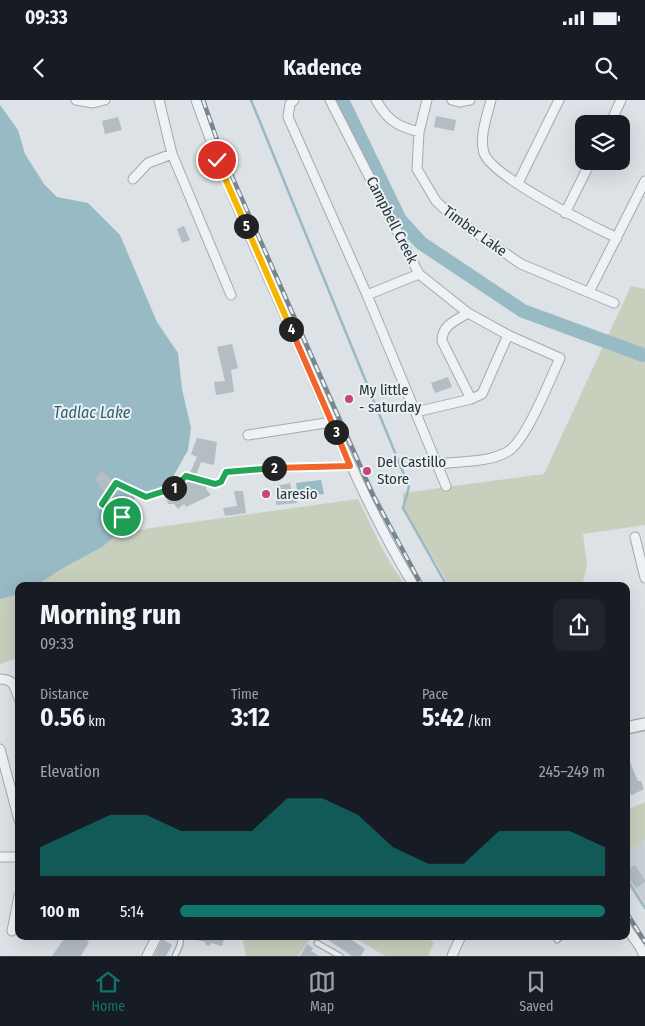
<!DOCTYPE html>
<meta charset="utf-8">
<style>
:root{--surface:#171b24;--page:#20242c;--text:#f1f3f6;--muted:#9ea1a6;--line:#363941;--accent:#0f766e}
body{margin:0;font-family:"Fira Sans Condensed",sans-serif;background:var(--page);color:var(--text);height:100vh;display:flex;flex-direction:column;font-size:19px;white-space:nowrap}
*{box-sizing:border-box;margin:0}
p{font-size:16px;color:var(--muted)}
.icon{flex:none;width:28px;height:28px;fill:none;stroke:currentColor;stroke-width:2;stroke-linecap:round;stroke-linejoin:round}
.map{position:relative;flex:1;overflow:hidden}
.sheet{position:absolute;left:15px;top:482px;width:615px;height:358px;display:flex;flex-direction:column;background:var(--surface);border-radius:10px;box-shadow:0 5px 20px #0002}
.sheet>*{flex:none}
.tools{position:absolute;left:575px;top:15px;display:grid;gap:10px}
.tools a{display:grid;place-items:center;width:55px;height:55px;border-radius:10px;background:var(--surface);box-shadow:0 5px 20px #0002;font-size:25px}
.pin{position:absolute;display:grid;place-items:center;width:42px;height:42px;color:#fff;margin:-21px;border:2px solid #fff;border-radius:50%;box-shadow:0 1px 5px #0007}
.km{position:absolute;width:25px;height:25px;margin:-12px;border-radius:50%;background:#222;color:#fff;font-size:14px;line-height:25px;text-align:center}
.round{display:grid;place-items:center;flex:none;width:52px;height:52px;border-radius:10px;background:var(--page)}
.summary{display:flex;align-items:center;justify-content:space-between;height:85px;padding:0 25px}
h1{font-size:28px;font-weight:700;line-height:38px}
.figures{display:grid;grid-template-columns:repeat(3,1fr);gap:8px;height:85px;padding:5px 25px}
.figures div{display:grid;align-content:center}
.figures b{font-size:25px;font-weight:700}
.figures small{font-size:14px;font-weight:400}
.figures p{font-size:14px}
.chart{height:140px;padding:10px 25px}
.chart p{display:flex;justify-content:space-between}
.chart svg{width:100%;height:90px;margin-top:5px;fill:var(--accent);opacity:.7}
ul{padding:0 25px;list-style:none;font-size:16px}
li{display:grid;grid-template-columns:80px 60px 1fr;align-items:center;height:38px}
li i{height:12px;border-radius:6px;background:var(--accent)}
.status{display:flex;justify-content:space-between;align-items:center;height:35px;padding:0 25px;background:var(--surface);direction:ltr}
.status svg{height:14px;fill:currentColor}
header{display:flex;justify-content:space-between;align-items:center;height:65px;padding:0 25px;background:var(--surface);font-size:22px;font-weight:700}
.menu{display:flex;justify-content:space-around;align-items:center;height:70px;border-top:1px solid var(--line);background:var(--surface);font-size:14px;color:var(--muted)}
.menu a{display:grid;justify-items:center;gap:2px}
.menu .on{color:var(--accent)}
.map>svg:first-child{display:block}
</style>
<div class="status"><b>09:33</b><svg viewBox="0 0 49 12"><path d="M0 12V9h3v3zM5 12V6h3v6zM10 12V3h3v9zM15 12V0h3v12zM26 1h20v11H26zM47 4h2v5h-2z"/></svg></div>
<header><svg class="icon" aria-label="back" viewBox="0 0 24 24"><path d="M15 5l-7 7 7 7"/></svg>Kadence<svg class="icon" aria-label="search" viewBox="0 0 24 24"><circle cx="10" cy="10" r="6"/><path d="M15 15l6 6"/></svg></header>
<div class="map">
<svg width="645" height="856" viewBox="0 0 645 856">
<rect width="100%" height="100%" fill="#dce2e5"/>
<path fill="#cad2d7" d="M200,0H205L224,53L376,394L424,486H418L371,396L219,54Z
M645,740V805L626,775V752Z"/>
<path fill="#c7cfbd" d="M631,186L645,189V425L583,434L587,465L582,486H542L540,484L536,486H450L403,408V393L544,374Z
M358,399L385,454L405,486H35L114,429L130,431Z
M19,494V560L16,558L0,564V499Z
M626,698L631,708L645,702V740L626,752Z
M242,836H312L298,856H246Z
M351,836H425L434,843L428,856H385Z"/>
<path fill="#98bac5" d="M0,5L18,30L25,54L44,84L57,97L88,103L120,135L157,222L178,253L182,289L191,328L188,350L174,375L163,387L150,391H140L127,409L120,412L114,429V437L102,447L63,468L35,486H19V494L0,499Z
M321,380L324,394L298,397L296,383Z"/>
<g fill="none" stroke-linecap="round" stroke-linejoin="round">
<path stroke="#98bac5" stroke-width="2.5" d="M251,0L409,387L403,408L447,486
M626,778L645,808"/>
<path stroke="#98bac5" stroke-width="14" d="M342,0L400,120L421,143L523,211L643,255"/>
</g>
<path fill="#b3bdc2" d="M436,16L456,20L454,31L434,27Z
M118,17L122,30L105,34L102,21Z
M184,126L190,140L182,143L177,129Z
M232,244L238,268L231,270L234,292L216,295L214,282L225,281L217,247Z
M448,277L452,287L435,293L431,283Z
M197,338L217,342L214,365L201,362L196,375L209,378L206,389L211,395L186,407L184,404L178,409L174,404H168L166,395L175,393L193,377L189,375L197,357L191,354Z
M102,371L112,381L106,392L99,387L100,384L94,380Z
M290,383L292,392H295L297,403L276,405V386Z
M234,391H243L246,413L225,416L223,408L237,406Z
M136,404L141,424L127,426L124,415L128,416Z
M626,653L638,681H641L644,689L632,695L626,691Z
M635,765L645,780V782L636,788L626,774V770Z
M66,836H80L89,842L81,856H52Z
M191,836H225L222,846L211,843L209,846L206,845L205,842L191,839Z
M322,836H346L365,849L361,856H352Z
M162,839L172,845L166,856H154Z
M307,844L313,848L311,851L319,856H300Z"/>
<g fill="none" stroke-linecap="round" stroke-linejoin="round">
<g stroke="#a2aaaf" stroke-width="7">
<path id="service" d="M226,372L350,366
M557,840L562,836
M317,843L340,856
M175,856L180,845L181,836"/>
</g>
<g stroke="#a2aaaf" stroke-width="11">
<path id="minor" d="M76,0L93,3L105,0
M159,0L172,54L231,195
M196,0C226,86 264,168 301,251C336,331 368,411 414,486
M294,0L290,4L288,17L367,195L446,386
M330,0L419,174L468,213L508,235L560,258C550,279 526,342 507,352C487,363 459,361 437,364
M376,0C388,21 397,26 419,32
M427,0L419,32L417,69L436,101L452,116L521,164L614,203
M452,0L459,2L470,0
M491,0C487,16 479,37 484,53C492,77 592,126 617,138
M610,24L621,0
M133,79L148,63L172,54
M518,83L559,0
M565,113L591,61
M589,192L645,81
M367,195L419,174
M468,213C455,221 442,225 442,241L471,299
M416,312L471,299L482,294L508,235
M248,335L332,322
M635,437L645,478
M0,579C14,579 15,587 19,599
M0,649L19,720
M0,757H19
M626,827L640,847L644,856
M12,831L19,796
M147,856L157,836
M452,856L461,836"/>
</g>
<g stroke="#a2aaaf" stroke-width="14">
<path id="tertiary" d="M626,628L645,624"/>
</g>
<path stroke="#b6bdc0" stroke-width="1" stroke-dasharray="4 4" stroke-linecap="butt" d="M122,417L102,404L116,383L146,397L171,390L186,376L215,384L221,382L223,378"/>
<use href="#service" stroke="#eef2f4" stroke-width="4.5"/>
<use href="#minor" stroke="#eef2f4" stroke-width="9"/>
<use href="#tertiary" stroke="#eef2f4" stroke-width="11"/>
<g stroke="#76868e" stroke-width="4.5">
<path id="rail" d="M203,0L222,54L373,395L422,486
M626,812L645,842"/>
</g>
<use href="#rail" stroke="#ebf1f3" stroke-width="2.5" stroke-dasharray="8" stroke-linecap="butt"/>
</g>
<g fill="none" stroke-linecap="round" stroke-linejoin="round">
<g stroke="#fff" stroke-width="10">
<path id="split-1" d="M122,417L102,404L116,383L146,397L174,388"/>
</g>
<g stroke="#fff" stroke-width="10">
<path id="split-2" d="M174,388L186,376L215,384L221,382L226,372L274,368"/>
</g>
<g stroke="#fff" stroke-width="10">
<path id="split-3" d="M274,368L350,366L336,332"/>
</g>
<g stroke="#fff" stroke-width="10">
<path id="split-4" d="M291,229L336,332"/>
</g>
<g stroke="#fff" stroke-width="10">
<path id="split-5" d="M246,126L291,229"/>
</g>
<g stroke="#fff" stroke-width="10">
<path id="split-6" d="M217,60L246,126"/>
</g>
<use href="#split-1" stroke="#22a559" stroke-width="6"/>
<use href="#split-2" stroke="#22a559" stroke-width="6"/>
<use href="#split-3" stroke="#f0652b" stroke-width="6"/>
<use href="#split-4" stroke="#f0652b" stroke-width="6"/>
<use href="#split-5" stroke="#f5b400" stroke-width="6"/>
<use href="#split-6" stroke="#f5b400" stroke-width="6"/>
</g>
<g fill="#c7447d" stroke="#ebf1f3" stroke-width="2">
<circle cx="349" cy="299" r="5"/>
<circle cx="367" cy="371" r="5"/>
<circle cx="266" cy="394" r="5"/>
</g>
<g text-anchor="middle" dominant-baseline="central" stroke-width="4" stroke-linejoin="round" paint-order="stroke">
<g font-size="15" fill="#26343b" stroke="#ebf1f3">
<text transform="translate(392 120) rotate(63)">Campbell Creek</text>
<text transform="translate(475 131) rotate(36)">Timber Lake</text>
</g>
<g font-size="15" fill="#26343b" stroke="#ebf1f3" text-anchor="start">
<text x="359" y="290">My little<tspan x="359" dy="17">- saturday</tspan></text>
<text x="377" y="362">Del Castillo<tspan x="377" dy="17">Store</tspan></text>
<text x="276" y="394">laresio</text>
</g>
<g font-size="16" font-style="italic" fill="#335d6d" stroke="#ebf1f3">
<text x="92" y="312">Tadlac Lake</text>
</g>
</g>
</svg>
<div class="tools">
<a><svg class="icon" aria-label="layers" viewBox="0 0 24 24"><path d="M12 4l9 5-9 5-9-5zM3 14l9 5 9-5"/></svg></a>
</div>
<div class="pin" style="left:122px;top:417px;background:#1e9e55"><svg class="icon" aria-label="arrive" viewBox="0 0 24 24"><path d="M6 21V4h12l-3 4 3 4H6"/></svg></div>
<div class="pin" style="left:217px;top:60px;background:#d93025"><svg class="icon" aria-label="check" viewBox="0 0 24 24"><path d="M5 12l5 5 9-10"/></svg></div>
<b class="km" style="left:174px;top:388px">1</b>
<b class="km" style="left:274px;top:368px">2</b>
<b class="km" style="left:336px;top:332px">3</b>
<b class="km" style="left:291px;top:229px">4</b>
<b class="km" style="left:246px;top:126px">5</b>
<section class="sheet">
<div class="summary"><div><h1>Morning run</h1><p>09:33</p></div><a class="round"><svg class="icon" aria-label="share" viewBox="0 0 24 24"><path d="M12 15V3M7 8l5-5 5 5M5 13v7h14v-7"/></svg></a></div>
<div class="figures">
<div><p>Distance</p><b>0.56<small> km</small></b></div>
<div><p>Time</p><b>3:12</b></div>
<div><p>Pace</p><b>5:42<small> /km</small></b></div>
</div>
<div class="chart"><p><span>Elevation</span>245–249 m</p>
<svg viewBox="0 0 160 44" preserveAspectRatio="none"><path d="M0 44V30L10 22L20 14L30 14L40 22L50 22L60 22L70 6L80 6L90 14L100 30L110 38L120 38L130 22L140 22L150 22L160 30V44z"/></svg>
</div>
<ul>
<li><b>100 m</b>5:14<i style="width:100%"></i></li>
</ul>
</section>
</div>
<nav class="menu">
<a class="on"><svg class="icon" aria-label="home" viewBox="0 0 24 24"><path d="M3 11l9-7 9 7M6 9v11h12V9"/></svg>Home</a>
<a><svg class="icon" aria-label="map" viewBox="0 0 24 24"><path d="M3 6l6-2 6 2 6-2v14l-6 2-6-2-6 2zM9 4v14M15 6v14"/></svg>Map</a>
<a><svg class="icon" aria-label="saved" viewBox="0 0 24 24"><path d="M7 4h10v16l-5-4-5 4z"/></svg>Saved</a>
</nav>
